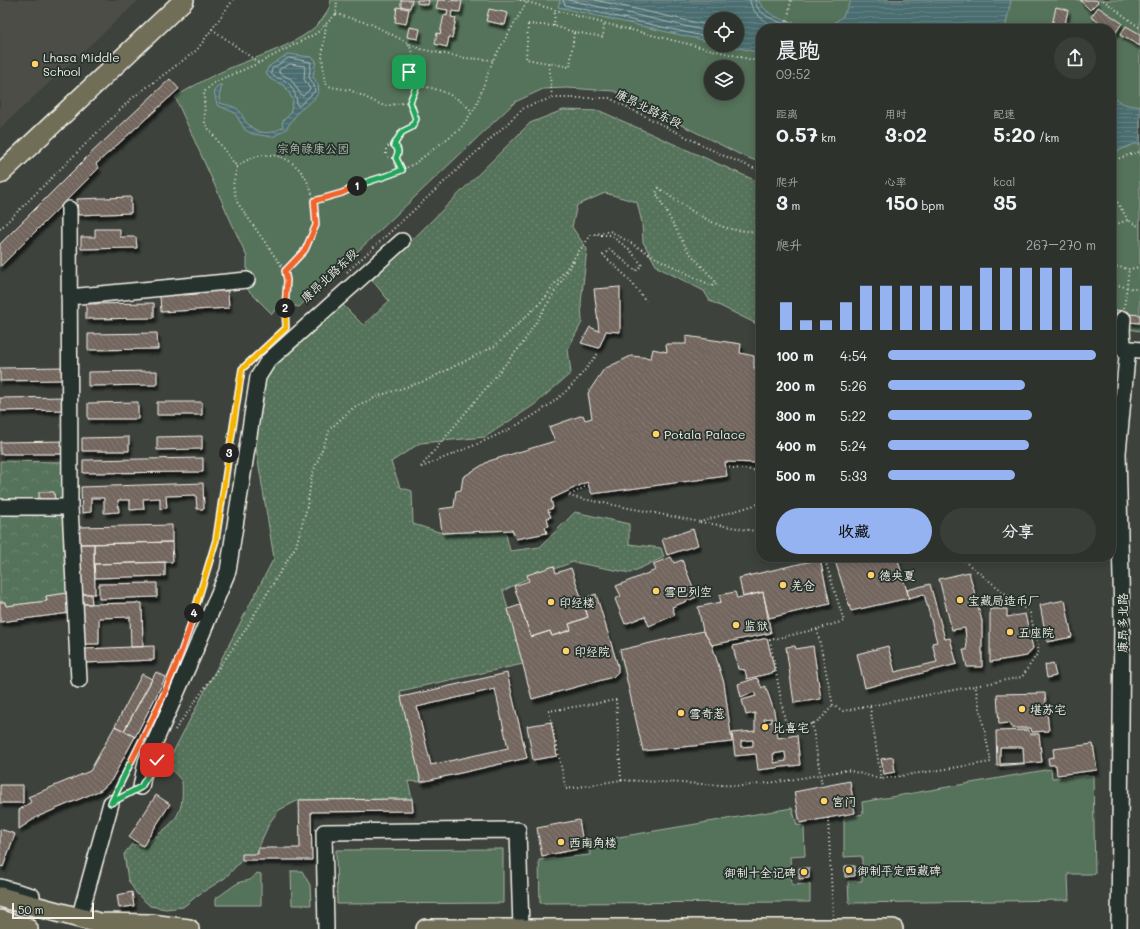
<!DOCTYPE html>
<html lang="zh">
<meta charset="utf-8">
<style>
:root{--surface:#2e322d;--page:#3a3e39;--text:#f1f3f6;--muted:#a7aaaa;--line:#494d49;--accent:#95b2f1}
body{margin:0;font-family:Mali,"LXGW WenKai TC",sans-serif;background:var(--page);color:var(--text);height:100vh;display:flex;flex-direction:column;font-size:15px;white-space:nowrap}
*{box-sizing:border-box;margin:0}
p{font-size:13px;color:var(--muted)}
.icon{flex:none;width:22px;height:22px;fill:none;stroke:currentColor;stroke-width:2;stroke-linecap:round;stroke-linejoin:round}
.map{position:relative;flex:1;overflow:hidden}
.details{position:absolute;left:756px;top:24px;width:360px;height:538px;display:flex;flex-direction:column;background:var(--surface);border-radius:16px;box-shadow:0 2px 10px #0003,0 0 0 1px var(--line)}
.details>*{flex:none}
.controls{position:absolute;left:704px;top:12px;display:grid;gap:8px}
.controls a{display:grid;place-items:center;width:40px;height:40px;border-radius:50%;background:var(--surface);box-shadow:0 2px 10px #0003,0 0 0 1px var(--line);font-size:20px}
.scale{position:absolute;left:12px;bottom:10px;width:82px;box-sizing:border-box;padding-left:4px;border:2px solid #f4f1e8;border-top:0;font-size:11px;line-height:14px;white-space:nowrap;color:#f4f1e8;-webkit-text-stroke:3px #26332d;paint-order:stroke}
.pin{position:absolute;display:grid;place-items:center;width:34px;height:34px;color:#fff;margin:-17px;border-radius:8px;box-shadow:0 2px 6px #0006}
.km{position:absolute;width:20px;height:20px;margin:-10px;border-radius:50%;background:#222;color:#fff;font-size:11px;line-height:20px;text-align:center}
.round{display:grid;place-items:center;flex:none;width:42px;height:42px;border-radius:21px;background:var(--page)}
.overview{display:flex;align-items:center;justify-content:space-between;height:68px;padding:0 20px}
h1{font-size:22px;font-weight:700;line-height:30px}
.figures{display:grid;grid-template-columns:repeat(3,1fr);gap:6px;height:68px;padding:4px 20px}
.figures div{display:grid;align-content:center}
.figures b{font-size:20px;font-weight:700}
.figures small{font-size:11px;font-weight:400}
.figures p{font-size:11px}
.chart{height:112px;padding:8px 20px}
.chart p{display:flex;justify-content:space-between}
.chart svg{width:100%;height:72px;margin-top:4px;stroke:var(--accent);stroke-width:6}
.primary-button{display:flex;gap:8px;margin-top:auto;padding:8px 20px}
.primary-button a{flex:1;height:46px;border-radius:24px;background:var(--accent);color:#111;font-size:16px;font-weight:700;line-height:46px;text-align:center}
.primary-button a+a{background:var(--page);color:var(--text)}
ul{padding:0 20px;list-style:none;font-size:13px}
li{display:grid;grid-template-columns:64px 48px 1fr;align-items:center;height:30px}
li i{height:10px;border-radius:5px;background:var(--accent)}
.map>svg:first-child{display:block}
</style>
<div class="map">
<svg width="1140" height="929" viewBox="0 0 1140 929">
<defs>
<pattern id="grass-dots" width="8" height="8" patternUnits="userSpaceOnUse"><rect width="8" height="8" fill="#55725a"/><path d="M2 2h.1M6 6h.1" fill="none" stroke="#6e8772" stroke-width="1.8" stroke-linecap="round"/></pattern>
<pattern id="park-crowns" width="20" height="18" patternUnits="userSpaceOnUse"><rect width="20" height="18" fill="#55725a"/><path d="M2 6a3 3 0 1 1 6 0M12 15a3 3 0 1 1 6 0" fill="none" stroke="#6e8772"/></pattern>
<pattern id="water-rules" width="6" height="5" patternUnits="userSpaceOnUse"><rect width="6" height="5" fill="#4a6d6f"/><path d="M0 2.5h6" fill="none" stroke="#658284"/></pattern>
<pattern id="building-back-hatch" width="6" height="6" patternUnits="userSpaceOnUse"><rect width="6" height="6" fill="#72665e"/><path d="M-1 5l2 2M0 0l6 6M5-1l2 2" fill="none" stroke="#877c75"/></pattern>
<filter id="shadow"><feDropShadow dx="2.5" dy="4.5" stdDeviation="1" flood-color="#0009"/></filter>
</defs>
<rect width="100%" height="100%" fill="#3d423c"/>
<filter id="ink" filterUnits="userSpaceOnUse"><feTurbulence type="fractalNoise" baseFrequency=".025" numOctaves="2"/><feDisplacementMap in="SourceGraphic" scale="8" xChannelSelector="R" yChannelSelector="G"/><feConvolveMatrix kernelMatrix="1 2 1 2 8 2 1 2 1" color-interpolation-filters="sRGB"/></filter>
<g filter="url(#ink)">
<path fill="#4d4d46" d="M0,0H139L0,128Z"/>
<path fill="url(#grass-dots)" stroke="#a4b2a1" d="M563,110L600,111L761,183V326L710,301L704,291L657,267L643,242L642,223L637,202L605,193L577,205L572,227L587,249L581,303L582,322L568,349L571,373L534,405L485,437L420,443L391,462L400,487L412,491L413,524L442,533L505,530L510,551L540,547L575,512L629,524V544L661,548L664,557L630,573L573,562L522,581L503,591L523,664L400,691L421,782L408,781L412,799L299,800L279,810L270,822L258,848V854L243,855L242,860L225,878L198,895L183,907L166,909L150,906L137,894L128,880L124,854L132,844L143,846C171,824 185,820 182,781L172,770L170,758L274,558L254,436L265,375L275,363L342,304L363,325L389,301L372,280L530,123Z"/>
<path fill="url(#park-crowns)" stroke="#a4b2a1" d="M0,461L65,462L66,494L60,502H0Z
M56,513L62,517L72,610L67,593L46,596L47,601L6,606L5,602H0V514Z"/>
<path fill="#55725a" stroke="#a4b2a1" fill-rule="evenodd" d="M331,0H1140V331L1111,326V29H761V163L741,155L614,91L567,88L543,89L515,102L299,307L280,303L272,314L247,289V257L175,97C190,88 205,79 221,72C253,56 325,41 331,0ZM711,19H737V45H711ZM711,67H737V93H711Z
M1051,769L1052,778L1093,775L1095,874H1068L1069,900L849,903L848,881H862V856L844,857V818L863,814L862,802Z
M792,808L797,825L804,826L805,856L790,857L792,885L810,884V902L540,903L539,860L590,855L589,842Z
M503,849V903L337,904L336,850Z
M291,871H302L310,885L311,905H292Z
M257,873L261,874V905H216V898C223,894 231,887 238,883C246,879 249,884 257,873Z"/>
<path fill="url(#water-rules)" stroke="#8ea29f" d="M560,0H758C770,23 806,26 829,27L843,16L851,0H1011L1005,29H761V53L726,45H737V19H711V42L558,7Z
M288,54L311,57L316,60L313,77L318,84L319,92L314,99L298,112L286,129L273,137L253,134L245,130L235,113L217,105L214,91L219,85H222L219,97L220,103C225,105 231,105 236,108C242,111 242,118 247,123C258,135 271,135 283,127L282,122L290,114L293,100L285,86L270,79L266,73L268,67Z
M1111,95C1121,104 1127,106 1140,106V144H1134L1111,154Z"/>
<g fill="none" stroke-linecap="round" stroke-linejoin="round">
<path stroke="#b0bcb8" stroke-width="1" d="M563,0L565,5L711,38
M569,0L711,32
M595,0L711,26
M750,0C751,15 771,26 784,29
M755,0C757,20 791,25 806,29
M289,58L311,62L309,77L314,85L315,91L299,106L297,105C297,96 292,84 284,80C279,78 274,78 271,73L272,69Z
M290,64L305,66L304,79L310,89L303,96L301,95L291,79L279,73V70Z"/>
</g>
<path fill="url(#building-back-hatch)" stroke="#f4f1e8" fill-rule="evenodd" filter="url(#shadow)" d="M401,0H412L410,8L401,6Z
M417,0H429L428,5L417,3Z
M438,0L462,1L460,12L452,11L451,17L456,18L452,38L449,37L447,47L435,44L437,33L440,34L444,15L447,16L448,10L436,8Z
M1080,0H1096L1098,2L1090,10Z
M397,7L409,9L406,24L395,22Z
M1056,7L1068,10L1064,29H1049L1050,25H1052Z
M1098,7L1122,23L1115,34L1111,29H1108L1091,17Z
M489,9L508,13L505,25L486,21Z
M1126,26L1140,34V46L1120,35Z
M409,27L420,29L418,39L407,37Z
M170,79L179,89L96,164L99,168L0,267V244L89,155Z
M131,197V213L78,215L77,199Z
M95,229H120V237H136L137,248L81,249V237H95Z
M620,287V332L606,331L599,348L581,343L590,327L599,331L594,289Z
M208,290L228,291L229,308L161,312L160,296L176,295V293L184,292V295L198,294L197,292H208Z
M154,303V318L86,319V304Z
M1116,310L1129,312L1128,318L1115,316Z
M1130,314L1140,315V323L1129,322Z
M157,333L158,349L88,350V334Z
M686,336L741,344L740,353L754,356V368H761V463L725,462L727,476L592,494L587,482L551,499L553,508L548,510L551,517L547,518L549,526L545,527L547,533L516,539L512,530L442,533L439,509L454,507L456,491L461,490L463,477L489,461L555,441L549,427L583,415L585,420L592,418L588,393L604,369L631,356L651,358L653,349L667,352L666,344H686Z
M63,367V380L0,381V368Z
M157,371V385L88,386V372Z
M67,397V410L0,411V398Z
M138,402V419H88V403Z
M157,402H202V415H157Z
M202,436V449L157,450V437Z
M129,437V451H82V438Z
M68,441V454H0V442Z
M203,458V472L83,473V460Z
M203,483L204,509H197L196,495L166,496L167,508L160,509V498L143,499L144,509L130,510V500H118L119,512L104,513V498H91V512L82,513L81,487Z
M39,492H54L55,499H39Z
M172,525V542L79,544L78,527Z
M693,529L698,545L667,555L662,539Z
M172,542L173,562L94,564V544Z
M79,544H94L95,594H80Z
M671,557L674,563L682,560L697,597L672,607L675,615L649,626L645,616L625,624L615,599L621,596L616,586L656,570L653,564Z
M855,557H897L909,598L851,611L835,561Z
M820,559L830,604L769,618L763,592L743,597L739,578Z
M165,562V576L95,578L94,564Z
M554,566L556,573L571,568L588,617L569,624L571,630L552,636L550,631L531,637L514,586L529,581L527,575Z
M969,572L982,621V667H967L963,650H967L965,628L952,630L939,579Z
M157,583V597L99,599V584Z
M930,584L945,639L950,638L957,664L865,688L857,654L888,646L895,672L937,662L932,643L937,642L924,594L909,598L907,590Z
M735,592L737,598L763,592L771,633L712,645L703,631L698,607L721,602L719,595Z
M68,593L70,613L0,622V602H5L6,606L47,601L46,596Z
M80,594H91L92,604H80Z
M596,594L618,666V672L613,677L532,699L508,609L520,605L531,637L550,631L552,636L571,630L569,624L588,617L582,599Z
M1065,600L1072,637L1047,642L1040,605Z
M142,603L143,647H131L130,617L99,618V644H81L80,604Z
M990,609H1007V617L1025,614L1033,648L1027,656L990,662Z
M703,631L712,645L724,683L732,742L643,751L620,650Z
M767,638L775,672L747,679L745,670L738,669L733,646Z
M154,646V660L85,663V649Z
M795,646L796,649L813,646L821,699L794,703L786,647Z
M1053,663L1056,676L1047,678L1045,665Z
M156,672L166,677L135,737L124,731Z
M507,673L527,758L421,782L401,697ZM495,689L508,748L431,765L417,707Z
M142,674L152,679L124,731L115,726Z
M757,678L762,688L765,686L769,696L774,711L778,738L797,735L800,765L758,770L756,754L735,756L732,733L755,731V713L746,715L742,700L756,696L754,692L741,697L738,684ZM771,718L772,722L765,723L764,719ZM753,740V746L741,747V741ZM785,752L786,761L774,763L773,754Z
M1045,693L1049,731L1032,732L1031,728H1012L1009,723L999,724L997,694Z
M551,722L557,756L533,760L527,726Z
M115,726L135,737L111,781L101,790L37,817L19,829V810L31,802L28,797L90,771Z
M1029,730L1030,734H1039L1042,762L997,766L996,731ZM1000,747H1023L1024,763L1000,764Z
M1093,744L1097,770L1057,775L1056,765H1049L1048,758L1054,757L1053,749Z
M893,757L895,772L884,774L881,759Z
M850,781L855,813L800,823L794,792Z
M0,785H23V803H0Z
M156,795L170,804L143,846L129,837Z
M412,799L413,811L311,812L312,860H242V854H258V848H300L299,800Z
M579,820L584,848L542,856L537,828Z
M0,829L15,834L3,867L0,866Z
M845,866H855V876L845,877Z
M799,868H809V878L799,879Z
M132,892L134,906L119,908L117,895Z"/>
<g fill="none" stroke-linecap="round" stroke-linejoin="round">
<g stroke="#f4f1e8" stroke-width="18">
<path id="minor" d="M69,209L70,507L79,680
M69,297L247,280
M1123,348L1140,350
M0,507H70
M141,787L146,762L194,653L228,571L258,377L268,361L402,241
M0,887L32,896
M79,919L111,803
M326,929L324,832L518,830L521,929
M1119,929L1122,619L1118,453L1127,357C1122,344 1121,333 1123,319"/>
</g>
<g stroke="#f4f1e8" stroke-width="22">
<path id="major" d="M0,174L184,0
M0,897L99,923L151,924L189,929
M0,920L28,929
M426,929H893"/>
</g>
<path stroke="#f4f1e8" stroke-width="2" stroke-dasharray="1 3" stroke-linecap="butt" d="M520,0L595,21L761,62
M1103,0L1140,28
M336,14L371,24L420,49L465,58L493,60
M528,24L554,26L574,32L570,67L526,59Z
M326,25L322,56L325,83L331,87L350,90L384,106L409,102L416,119L412,127L402,132L394,145
M554,26L555,11
M212,29L259,63
M786,29L791,0
M574,32L603,37L604,24
M408,44L413,52C411,62 405,78 416,84C422,87 429,87 435,89C449,93 463,101 472,112
M549,64L552,98
M409,102L416,85
M396,158H389L386,154V149L389,145H394C399,149 399,152 396,158L402,170
M1111,160C1122,159 1129,153 1140,152
M237,167C262,146 294,153 308,183C311,188 312,195 314,201
M1111,192L1128,220
M1111,226L1128,220L1140,227
M0,229L131,99L197,50L233,0
M597,235H610L629,249L642,265L636,271L610,249L603,255L628,278L646,301
M574,261L523,343L420,468C470,446 524,429 565,392C578,380 588,366 599,352
M1111,262L1113,266L1129,269L1140,267
M285,271L305,250L316,225L314,201L342,193L368,180L390,176L414,164L460,129L475,108L493,60L528,0
M347,272L525,107L552,98H609L722,155L761,171
M1111,284L1140,290
M1124,308L1129,269
M285,328L287,280L285,271L237,202L233,185L237,167L205,124L204,92L215,82L259,63L317,33L336,14L337,0
M725,467L761,471
M585,487L568,496L700,522
M761,503L700,522L761,532
M824,557L844,621L817,629L833,705L843,711L1022,677L1039,651L1030,613L959,557
M191,623L216,540L242,369L254,358
M817,629L770,640L785,721C811,729 817,725 833,705
M870,707L881,779
M812,723L822,786
M175,730L242,635L296,546L307,507L312,475L330,429L354,407L381,395L425,381L495,346L544,299L591,235L610,231L658,259L712,286L717,283L688,251L656,193L659,188C678,202 699,217 721,226C733,231 748,231 761,232
M621,780L616,700L549,711L566,789L621,780L743,786L784,781L847,770L881,779L991,762L975,685
M116,793L133,757
M122,797L130,793
M828,818L833,915"/>
<use href="#minor" stroke="#26332d" stroke-width="15"/>
<use href="#major" stroke="#716e59" stroke-width="19"/>
</g>
</g>
<g fill="none" stroke-linecap="round" stroke-linejoin="round" filter="url(#ink)">
<g stroke="#fff" stroke-width="8">
<path id="split-1" d="M357,186C372,179 387,177 402,170L396,158C399,152 399,149 394,145L402,132L412,127L416,119L410,102L417,85L409,72"/>
</g>
<g stroke="#fff" stroke-width="8">
<path id="split-2" d="M285,308L287,280L285,271L305,250L316,225L314,201L342,193L357,186"/>
</g>
<g stroke="#fff" stroke-width="8">
<path id="split-3" d="M229,453L242,369L286,328L285,308"/>
</g>
<g stroke="#fff" stroke-width="8">
<path id="split-4" d="M194,613L216,540L229,453"/>
</g>
<g stroke="#fff" stroke-width="8">
<path id="split-5" d="M130,764C155,714 179,666 194,613"/>
</g>
<g stroke="#fff" stroke-width="8">
<path id="split-6" d="M130,764L111,803L141,787L157,760"/>
</g>
<use href="#split-1" stroke="#22a559" stroke-width="5"/>
<use href="#split-2" stroke="#f0652b" stroke-width="5"/>
<use href="#split-3" stroke="#f5b400" stroke-width="5"/>
<use href="#split-4" stroke="#f5b400" stroke-width="5"/>
<use href="#split-5" stroke="#f0652b" stroke-width="5"/>
<use href="#split-6" stroke="#22a559" stroke-width="5"/>
</g>
<g fill="#ffd166" stroke="#26332d" stroke-width="1.5">
<circle cx="35" cy="64" r="4"/>
<circle cx="656" cy="434" r="4"/>
<circle cx="871" cy="575" r="4"/>
<circle cx="783" cy="585" r="4"/>
<circle cx="656" cy="591" r="4"/>
<circle cx="960" cy="600" r="4"/>
<circle cx="551" cy="602" r="4"/>
<circle cx="736" cy="625" r="4"/>
<circle cx="1010" cy="632" r="4"/>
<circle cx="566" cy="651" r="4"/>
<circle cx="1022" cy="709" r="4"/>
<circle cx="681" cy="713" r="4"/>
<circle cx="765" cy="727" r="4"/>
<circle cx="824" cy="801" r="4"/>
<circle cx="561" cy="842" r="4"/>
<circle cx="849" cy="870" r="4"/>
<circle cx="804" cy="872" r="4"/>
</g>
<g text-anchor="middle" dominant-baseline="central" stroke-width="3.5" stroke-linejoin="round" paint-order="stroke">
<g font-size="12" fill="#f4f1e8" stroke="#26332d" text-anchor="start">
<text x="43" y="57">Lhasa Middle<tspan x="43" dy="14">School</tspan></text>
<text x="664" y="434">Potala Palace</text>
<text x="879" y="575">德央夏</text>
<text x="791" y="585">羌仓</text>
<text x="664" y="591">雪巴列空</text>
<text x="968" y="600">宝藏局造币厂</text>
<text x="559" y="602">印经楼</text>
<text x="744" y="625">监狱</text>
<text x="1018" y="632">五座院</text>
<text x="574" y="651">印经院</text>
<text x="1030" y="709">堪苏宅</text>
<text x="689" y="713">雪奇惹</text>
<text x="773" y="727">比喜宅</text>
<text x="832" y="801">宫门</text>
<text x="569" y="842">西南角楼</text>
<text x="857" y="870">御制平定西藏碑</text>
<text x="796" y="872" text-anchor="end">御制十全记碑</text>
</g>
<g font-size="12" fill="#f4f1e8" stroke="#26332d">
<text transform="translate(649 108) rotate(26)">康昂北路东段</text>
<text transform="translate(329 275) rotate(-43)">康昂北路东段</text>
<text transform="translate(1122 623) rotate(-90)">康昂多北路</text>
</g>
<g font-size="12" fill="#b4beaf" stroke="#26332d">
<text x="313" y="148">宗角禄康公园</text>
</g>
</g>
</svg>
<div class="controls">
<a><svg class="icon" aria-label="locate" viewBox="0 0 24 24"><circle cx="12" cy="12" r="6"/><path d="M12 2v4M12 18v4M2 12h4M18 12h4"/></svg></a>
<a><svg class="icon" aria-label="layers" viewBox="0 0 24 24"><path d="M12 4l9 5-9 5-9-5zM3 14l9 5 9-5"/></svg></a>
</div>
<div class="scale">50 m</div>
<div class="pin" style="left:409px;top:72px;background:#1e9e55"><svg class="icon" aria-label="arrive" viewBox="0 0 24 24"><path d="M6 21V4h12l-3 4 3 4H6"/></svg></div>
<div class="pin" style="left:157px;top:760px;background:#d93025"><svg class="icon" aria-label="check" viewBox="0 0 24 24"><path d="M5 12l5 5 9-10"/></svg></div>
<b class="km" style="left:357px;top:186px">1</b>
<b class="km" style="left:285px;top:308px">2</b>
<b class="km" style="left:229px;top:453px">3</b>
<b class="km" style="left:194px;top:613px">4</b>
<section class="details">
<div class="overview"><div><h1>晨跑</h1><p>09:52</p></div><a class="round"><svg class="icon" aria-label="share" viewBox="0 0 24 24"><path d="M12 15V3M7 8l5-5 5 5M5 13v7h14v-7"/></svg></a></div>
<div class="figures">
<div><p>距离</p><b>0.57<small> km</small></b></div>
<div><p>用时</p><b>3:02</b></div>
<div><p>配速</p><b>5:20<small> /km</small></b></div>
</div>
<div class="figures">
<div><p>爬升</p><b>3<small> m</small></b></div>
<div><p>心率</p><b>150<small> bpm</small></b></div>
<div><p>kcal</p><b>35</b></div>
</div>
<div class="chart"><p><span>爬升</span>267–270 m</p>
<svg viewBox="0 0 160 44" preserveAspectRatio="none"><path d="M5 44V27M15 44V38M25 44V38M35 44V27M45 44V17M55 44V17M65 44V17M75 44V17M85 44V17M95 44V17M105 44V6M115 44V6M125 44V6M135 44V6M145 44V6M155 44V17"/></svg>
</div>
<ul>
<li><b>100 m</b>4:54<i style="width:100%"></i></li>
<li><b>200 m</b>5:26<i style="width:66%"></i></li>
<li><b>300 m</b>5:22<i style="width:69%"></i></li>
<li><b>400 m</b>5:24<i style="width:68%"></i></li>
<li><b>500 m</b>5:33<i style="width:61%"></i></li>
</ul>
<div class="primary-button"><a>收藏</a><a>分享</a></div>
</section>
</div>
